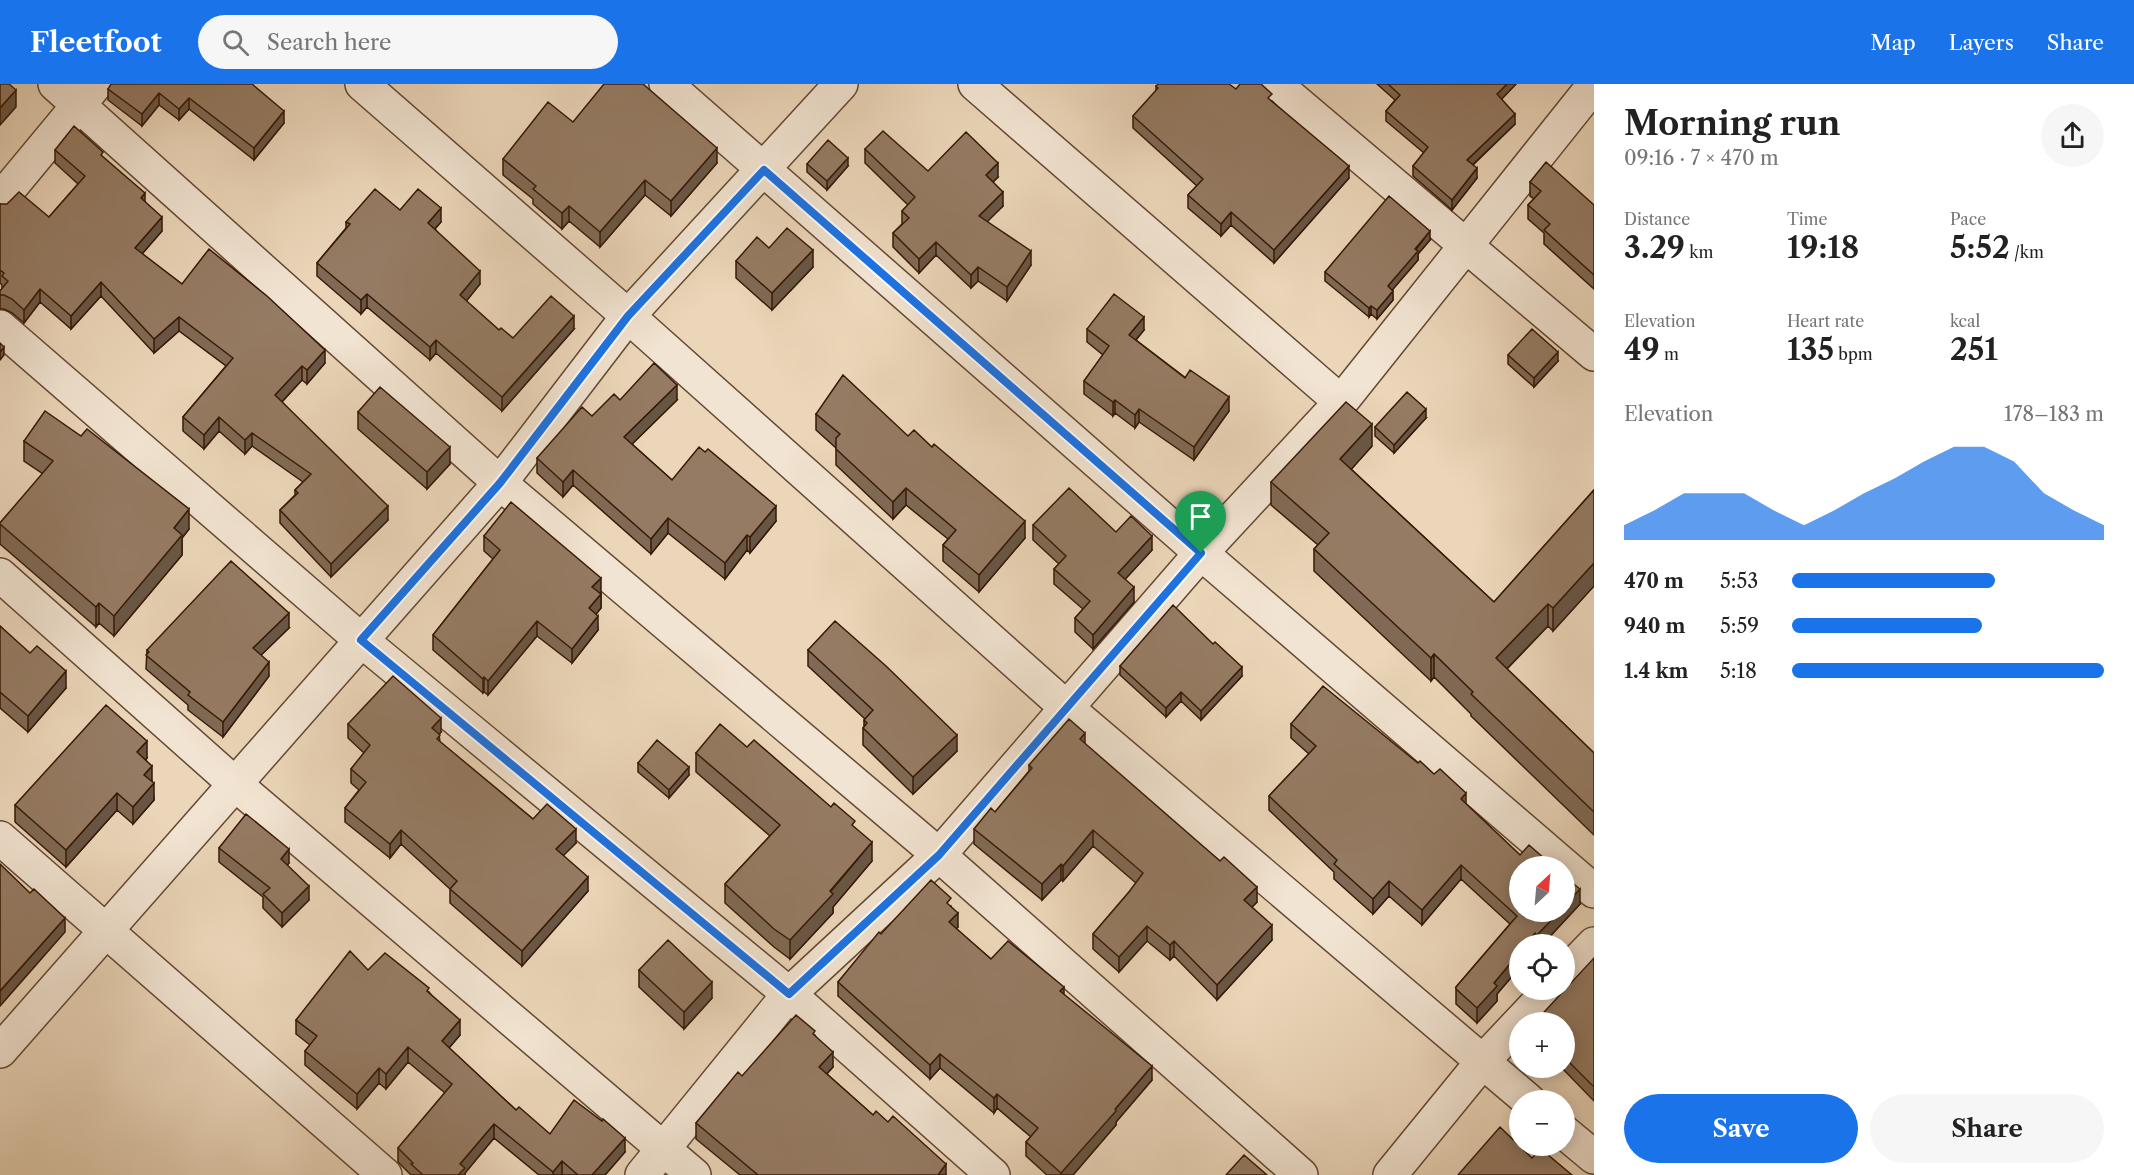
<!DOCTYPE html>
<meta charset="utf-8">
<style>
:root{--surface:#fff;--page:#f6f6f6;--text:#222;--muted:#767676;--accent:#1a73e8}
body{margin:0;font-family:"Libre Caslon Text",serif;background:var(--page);color:var(--text);height:100vh;display:flex;flex-direction:column;font-size:22px;white-space:nowrap}
*{box-sizing:border-box;margin:0}
p{font-size:20px;color:var(--muted)}
.icon{flex:none;width:33px;height:33px;fill:none;stroke:currentColor;stroke-width:2;stroke-linecap:round;stroke-linejoin:round}
.map{position:relative;flex:1;overflow:hidden}
.details{display:flex;flex-direction:column;background:var(--surface);width:540px}
.details>*{flex:none}
.needle{width:39px;rotate:26deg}
.tools{position:absolute;left:1509px;top:772px;display:grid;gap:12px}
.tools a{display:grid;place-items:center;width:66px;height:66px;border-radius:50%;background:var(--surface);box-shadow:0 3px 15px #0003;font-size:30px}
.pin{position:absolute;display:grid;place-items:center;width:51px;height:51px;color:#fff;margin:-62px -26px;border-radius:50% 50% 50% 0;rotate:-45deg;box-shadow:0 0 6px #0007}
.pin .icon{rotate:45deg}
.round{display:grid;place-items:center;flex:none;width:63px;height:63px;border-radius:32px;background:var(--page)}
.summary{display:flex;align-items:center;justify-content:space-between;height:102px;padding:0 30px}
h1{font-size:33px;font-weight:800;line-height:45px}
.stats{display:grid;grid-template-columns:repeat(3,1fr);gap:9px;height:102px;padding:6px 30px}
.stats div{display:grid;align-content:center}
.stats b{font-size:30px;font-weight:800}
.stats small{font-size:16px;font-weight:400}
.stats p{font-size:16px}
.chart{height:168px;padding:12px 30px}
.chart p{display:flex;justify-content:space-between}
.chart svg{width:100%;height:108px;margin-top:6px;fill:var(--accent);opacity:.7}
.button{display:flex;gap:12px;margin-top:auto;padding:12px 30px}
.button a{flex:1;height:69px;border-radius:36px;background:var(--accent);color:#fff;font-size:24px;font-weight:800;line-height:69px;text-align:center}
.button a+a{background:var(--page);color:var(--text)}
ul{padding:0 30px;list-style:none;font-size:20px}
li{display:grid;grid-template-columns:96px 72px 1fr;align-items:center;height:45px}
li i{height:15px;border-radius:8px;background:var(--accent)}
header{display:flex;align-items:center;gap:36px;box-sizing:border-box;height:84px;padding:0 30px;background:var(--accent);color:#fff}
header strong{font-size:28px}
nav{display:flex;gap:33px;margin-inline-start:auto;font-size:21px}
.search{width:420px;height:54px;background:var(--page);display:flex;align-items:center;gap:15px;box-sizing:border-box;padding:0 21px;border-radius:33px;color:var(--muted);font-size:22px}
main{display:flex;flex:1;min-height:0}
.map>svg:first-child{display:block}
</style>
<header>
<strong>Fleetfoot</strong>
<div class="search"><svg class="icon" aria-label="search" viewBox="0 0 24 24"><circle cx="10" cy="10" r="6"/><path d="M15 15l6 6"/></svg>Search here</div>
<nav><a>Map</a><a>Layers</a><a>Share</a></nav>
</header>
<main>
<div class="map">
<svg width="1594" height="1091" viewBox="0 0 1594 1091">
<rect width="100%" height="100%" fill="#ebd6b9"/>
<filter id="stains"><feTurbulence type="fractalNoise" baseFrequency=".00333" numOctaves="4"/><feColorMatrix values="0 0 0 0 .2 0 0 0 0 .09 0 0 0 0 .02 0 0 0 .5 -.17"/></filter>
<radialGradient id="worn" r=".72"><stop offset=".6" stop-color="#630" stop-opacity="0"/><stop offset="1" stop-color="#630" stop-opacity=".3"/></radialGradient>
<g fill="none" stroke-linecap="round" stroke-linejoin="round">
<g stroke="#644833" stroke-width="36">
<path id="street" d="M55,0L500,399L939,771L1301,1091
M362,0L628,232L1068,625L1529,1017
M666,0L1201,469L1594,807
M975,0L1341,318
M1275,0L1594,270
M0,116L96,0
M0,243L361,556L789,910L993,1091
M0,491L235,700L694,1091
M0,754L385,1091
M1564,891L1594,860
M0,967L500,399L628,232L841,0
M1564,1048L1594,1073
M642,1091L789,910L939,771L1201,469L1341,318L1594,1
M1390,1091L1483,977L1550,906"/>
</g>
<use href="#street" stroke="#f2e4d2" stroke-width="33"/>
</g>
<path fill="#806a55" stroke="#371906" stroke-width="1.5" d="M252,0L284,39L254,76L189,25L179,36L159,21L142,42L108,16V5Z
M1377,0H1516L1501,15L1515,40L1473,81L1477,94L1452,126L1413,92V82L1424,69L1386,37V27L1395,16Z
M1156,2L1236,5L1272,17L1349,94L1274,179L1231,141L1221,152L1188,124V111L1197,102L1133,44V32L1156,7Z
M573,38L717,79L671,132L645,111L600,163L569,137L562,145L533,120V115L503,91V75Z
M865,65L928,87L998,93L993,98L1003,122L987,137L1031,181L1007,217L978,197L971,204L936,171L919,189L893,163V149L902,140V127L908,121L865,79Z
M55,66L103,74L145,118L162,147L142,170L182,200L325,279L307,300L302,296L282,318L388,436L331,493L280,439V426L295,411V406L303,398L252,362L245,370L219,347L204,365L183,347V333L226,282L179,247L154,269L101,212L71,245L40,218L24,239L12,229L4,225H0V207L2,205V201L0,199V120L49,133L78,100L55,79Z
M807,80L848,82L827,106L807,88Z
M1530,98L1594,121V205L1544,160V149L1528,135V121L1534,115L1530,112Z
M400,126L441,138L435,145L480,200L466,217L499,246L513,254L574,245L502,327L436,269L430,276L367,223L361,230L317,192V179L346,144V138Z
M1430,156L1418,170V176L1392,206L1393,216L1377,235L1371,230L1369,233L1325,197V188Z
M769,164L813,183L772,226L736,194V177Z
M1087,245L1144,246L1136,256L1229,327L1194,376L1139,338L1135,344L1115,329L1113,332L1084,310V297L1103,271L1087,258Z
M1508,271L1558,277L1534,303L1508,280Z
M620,316H677L632,360L672,396L776,437L750,469L747,466L725,495L668,449L651,470L573,401L563,413L537,389V374L592,332Z
M358,328L450,380L427,405L358,345Z
M816,330L908,352L1025,454L979,508L943,477V461L948,455L906,421L893,435L836,381V364L816,346Z
M1426,334L1394,369L1375,352V343Z
M24,357L189,445L182,454V471L114,552L99,539L96,543L0,460V439L43,390L24,377Z
M1372,362L1351,385L1494,518L1594,406V502L1553,547L1548,542L1507,585L1594,669V751L1471,632V630L1434,593L1431,597L1314,487V465L1318,461L1271,421V398Z
M1033,441L1116,448L1152,466L1125,495L1134,518L1093,565L1075,548V534L1083,525L1054,500V485L1059,480L1033,456Z
M484,452L601,509V524L596,530L598,546L572,579L537,552L488,611L484,608L483,609L433,566V551L493,475L484,467Z
M0,542L66,604L28,648L0,624Z
M289,544L261,571L269,592L223,653L188,626V621L146,585L147,566Z
M808,566L957,667L913,710L863,661V644L864,643V636L865,635L808,582Z
M1120,582L1242,592L1201,636L1181,617L1166,633L1120,591Z
M348,640L441,648L439,650L440,658L533,735L576,759L563,771L588,807L522,882L450,819V805L401,760L390,774L345,738V724L359,706L351,699V685L364,669L348,654Z
M1291,640L1466,720L1520,771L1580,820L1542,861H1520V883L1497,910V917L1477,939L1456,920V903L1510,840L1461,795L1422,841L1389,812L1373,830L1334,795V788L1269,726V712L1309,670L1291,654Z
M1085,660L1257,818L1252,823L1272,856L1217,916L1174,872L1170,876L1147,857L1119,888L1093,865V850L1129,808L1136,799L1093,762L1063,797L1061,796L1042,816L974,760V745L995,728L1029,687V681Z
M747,663L855,744L872,777L833,823V829L790,875L774,863L725,819V800L770,752L696,688V669Z
M147,674L146,676L152,698L154,716L133,740L117,726L66,783L15,738V721Z
M638,679L689,691L669,714L638,688Z
M219,764L289,779L287,781L309,816L282,843L263,824V813L219,778Z
M951,822L958,843L956,845L991,875L1064,911L1152,996L1116,1038V1041L1073,1091H1047L1026,1072V1058L1031,1053L997,1024L994,1029L940,984L930,995L838,912V898L881,850Z
M1594,874V1017L1562,984H1564V939Z
M368,886L429,908L460,951L449,964L516,1026L550,1050L625,1068L605,1091H539L494,1054L465,1089V1091H411L398,1078V1064L445,1009L408,978L386,1005L379,999L357,1025L305,981V967L310,961L296,950V936Z
M639,886L712,914L684,945L639,903Z
M815,951L833,983L827,990L873,1031L946,1091H740L696,1055V1039L742,992Z"/>
<path fill="#685645" stroke="#371906" stroke-width="1.5" d="M1507,0H1516L1497,20V10Z
M16,6V23L0,41V24Z
M159,9V21L142,42V30Z
M189,14V25L179,36V25Z
M284,27V39L254,76V64Z
M1515,30V40L1467,86V76Z
M717,64V79L671,132V117Z
M848,74V82L827,106V97Z
M998,79V93L986,105V91Z
M1349,82V94L1274,179V166Z
M1477,84V94L1452,126V116Z
M645,96V111L600,163V148Z
M1003,108V122L979,146V132Z
M145,109V123L141,114Z
M569,122V137L562,145V129Z
M441,124V138L428,152V139Z
M1231,128V141L1221,152V140Z
M162,133V147L135,178V164Z
M1430,147V156L1418,170V176L1388,211V202Z
M936,158V171L919,189V175Z
M813,166V183L772,226V209Z
M1031,167V181L1007,217V203Z
M978,183V197L971,204V191Z
M480,187V200L460,225V211Z
M101,198V212L71,245V232Z
M40,205V218L24,239V226Z
M1393,207V216L1377,235V226Z
M367,210V223L361,230V216Z
M1371,222V230L1369,233V224Z
M574,232V245L502,327V313Z
M179,233V247L154,269V255Z
M1144,233V246L1129,264V251Z
M436,256V269L430,276V263Z
M4,263V271L0,276V268Z
M325,266V279L307,300V286Z
M1558,268V277L1534,303V294Z
M302,282V296L275,325V311Z
M677,301V316L624,368V353Z
M1229,313V327L1194,376V363Z
M1115,316V329L1113,332V318Z
M1139,325V338L1135,344V331Z
M1426,325V334L1394,369V361Z
M219,333V347L204,365V351Z
M1372,340V362L1340,398V375Z
M252,349V362L245,370V356Z
M450,363V380L427,405V388Z
M573,386V401L563,413V398Z
M906,404V421L893,435V418Z
M388,422V436L331,493V480Z
M776,422V437L750,469V453Z
M189,425V445L182,454V471L114,552V532L174,444Z
M668,434V449L651,470V455Z
M1025,437V454L979,508V491Z
M747,451V466L725,495V479Z
M1152,452V466L1118,503V489Z
M1594,479V502L1553,547V524Z
M601,494V509L592,518V503Z
M1134,503V518L1093,565V551Z
M601,510V524L589,539V524Z
M99,519V539L96,543V523Z
M1548,520V542L1496,596V574Z
M289,529V544L253,579V564Z
M598,532V546L572,579V565Z
M537,537V552L488,611V597Z
M1434,570V593L1431,597V574Z
M269,578V592L223,653V638Z
M1242,583V592L1201,636V627Z
M66,587V604L28,648V632Z
M484,593V608L483,609V595Z
M1181,608V617L1166,633V624Z
M441,634V648L432,658V644Z
M1085,649V664L1080,655Z
M957,651V667L913,710V693Z
M147,657V674L137,685V668Z
M152,682V699L144,691Z
M689,683V691L669,714V706Z
M154,699V716L133,740V723Z
M117,709V726L66,783V766Z
M1466,709V724L1461,715Z
M576,745V759L556,779V765Z
M401,746V760L390,774V760Z
M1093,746V762L1063,797V782Z
M872,758V777L833,823V829L790,875V856Z
M289,765V779L281,789V775Z
M1061,780V796L1042,816V800Z
M1461,781V795L1422,841V826Z
M588,793V807L522,882V867Z
M1389,797V812L1373,830V815Z
M309,802V816L282,843V829Z
M1257,803V818L1244,831V816Z
M1580,805V820L1542,861H1537V851L1559,828H1564V822Z
M958,829V843L949,853V838Z
M65,834V848L0,922V907Z
M1272,841V856L1217,916V901Z
M1147,842V857L1119,888V873Z
M1535,849V861H1525Z
M1174,857V872L1170,876V861Z
M1520,868V883L1497,910V917L1477,939V924L1494,899Z
M712,898V914L684,945V928Z
M1064,903V917L1060,907Z
M460,936V951L442,972V957Z
M408,963V978L386,1005V990Z
M833,968V983L819,998V983Z
M940,970V984L930,995V981Z
M1152,982V996L1116,1038V1041L1073,1091H1061V1089Z
M379,984V999L357,1025V1010Z
M997,1010V1024L994,1029V1014Z
M494,1040V1054L465,1089V1091H458L460,1080Z
M625,1054V1068L605,1091H592Z
M562,1077V1091H553V1088Z
M946,1080V1091H938Z"/>
<path fill="#957b63" stroke="#371906" stroke-width="1.5" d="M0,0H9L16,6L0,24Z
M111,0H252L284,27L254,64L189,14L179,25L159,9L142,30L108,5Z
M604,0H643L717,64L671,117L645,96L600,148L569,122L562,129L533,105L536,102L503,75L548,18L573,38Z
M1158,0H1229L1236,5L1240,0H1261L1272,10L1268,14L1349,82L1274,166L1231,128L1221,140L1188,111L1203,95L1133,32L1158,4L1156,2Z
M1388,0H1507L1497,10L1515,30L1467,76L1477,84L1452,116L1413,82L1428,63L1386,27L1400,11Z
M74,42L103,68L101,71L145,109L141,114L162,133L135,164L182,200L209,165L267,212L325,266L307,286L302,282L275,311L388,422L331,480L280,426L298,409L295,406L311,390L252,349L245,356L219,333L204,351L183,333L233,274L179,233L154,255L101,198L71,232L40,205L24,226L12,215L4,211H0V207L8,197L2,192L4,189L0,186V120H7L19,108L49,133L85,92L55,66Z
M883,47L928,87L966,48L998,79L986,91L1003,108L979,132L1031,167L1007,203L978,183L971,191L936,158L919,175L893,149L909,134L902,127L915,113L865,65Z
M828,56L848,74L827,97L807,80Z
M1546,78L1594,121V191L1544,146L1550,140L1528,121L1541,107L1530,98Z
M375,105L400,126L418,105L441,124L428,139L480,187L460,211L499,246L501,244L513,254L551,212L574,232L502,313L436,256L430,263L367,210L361,216L317,179L350,140L346,138Z
M1389,112L1430,147L1415,165L1418,167L1388,202L1393,207L1377,226L1371,222L1369,224L1325,188Z
M787,144L813,166L772,209L736,177L757,153L769,164Z
M1114,210L1144,233L1129,251L1185,294L1190,286L1229,313L1194,363L1139,325L1135,331L1115,316L1113,318L1084,297L1109,262L1087,245Z
M1532,245L1558,268L1534,294L1508,271Z
M0,259L4,263L0,268Z
M654,279L677,301L624,353L672,396L699,363L705,368L708,365L776,422L750,453L747,451L725,479L668,434L651,455L573,386L563,398L537,374L582,323L592,332L614,310L620,316Z
M843,291L908,352L914,346L932,363L934,360L1025,437L979,491L943,461L956,446L906,404L893,418L836,365V354L840,350L816,330Z
M380,303L450,363L427,388L358,328Z
M1407,308L1426,325L1394,361L1375,343Z
M1346,318L1372,340L1340,375L1494,518L1594,406V479L1553,524L1548,520L1496,574L1594,669V728L1471,610L1473,608L1434,570L1431,574L1314,465L1329,449L1271,398Z
M45,327L81,352L87,345L189,425L174,444L182,451L114,532L99,519L96,523L0,440V439L53,377L24,357Z
M1069,404L1116,448L1131,432L1152,452L1118,489L1134,503L1093,551L1075,534L1090,517L1054,485L1066,472L1033,441Z
M511,418L601,494L592,503L601,510L589,524L598,532L572,565L537,537L488,597L484,593L483,595L433,551L500,466L484,452Z
M231,477L289,529L253,564L269,578L223,638L188,611L190,608L146,571L149,568L147,566Z
M1173,521L1213,560L1215,558L1242,583L1201,627L1181,608L1166,624L1120,582Z
M835,537L886,582L957,651L913,693L863,644L867,639L864,636L873,626L808,566Z
M0,542L30,569L37,562L66,587L28,632L0,608Z
M393,592L441,634L432,644L440,651L437,655L533,735L547,720L576,745L556,765L588,793L522,867L450,805L457,797L401,746L390,760L345,724L366,698L351,685L370,661L348,640Z
M1323,602L1418,679L1420,677L1434,690L1440,685L1466,709L1461,715L1520,771L1529,761L1554,783H1520V828H1559L1537,851L1535,849L1525,861H1520V868L1494,899L1497,902L1477,924L1456,905V903L1517,832L1461,781L1422,826L1389,797L1373,815L1334,780L1337,776L1269,712L1316,662L1291,640Z
M106,621L147,657L137,668L152,682L144,691L154,699L133,723L117,709L66,766L15,721Z
M1069,635L1085,649L1080,655L1220,777L1224,773L1257,803L1244,816L1272,841L1217,901L1174,857L1170,861L1147,842L1119,873L1093,850L1129,808L1143,789L1093,746L1063,782L1061,780L1042,800L974,745L991,724L995,728L1032,684L1029,681Z
M720,640L747,663L754,656L831,723L834,719L855,737L852,741L872,758L830,807L833,810L790,856L774,845L725,800L780,741L696,669Z
M657,656L689,683L669,706L638,679Z
M246,730L289,765L281,775L309,802L282,829L263,810L270,804L219,764Z
M0,780L30,809L34,805L65,834L0,907Z
M1564,792L1580,805L1564,822Z
M931,796L951,814L947,819L958,829L949,838L991,875L1008,857L1064,903L1060,907L1152,982L1115,1025L1116,1027L1061,1089L1026,1058L1038,1044L997,1010L994,1014L940,970L930,981L838,898L879,848L881,850Z
M668,856L712,898L684,928L639,886Z
M350,867L368,886L385,869L429,904L427,907L460,936L442,957L516,1026L519,1023L550,1050L574,1016L602,1037L603,1035L625,1054L592,1091H578L562,1077L553,1088L494,1040L460,1080L465,1084L458,1091H423L411,1080L413,1079L398,1064L452,1000L408,963L386,990L379,984L357,1010L305,967L317,952L296,936Z
M1594,874V1003L1564,973V939H1534Z
M796,931L815,947L813,950L833,968L819,983L873,1031L876,1027L888,1038L893,1032L946,1080L938,1091H758L696,1039L738,988L742,992Z
M1500,1043L1532,1074L1541,1065L1572,1091H1458Z
M1244,1071L1267,1091H1226Z"/>
<g fill="none" stroke-linecap="round" stroke-linejoin="round">
<g stroke="#fff" stroke-width="12">
<path id="route" d="M764,86L1201,469L939,771L789,910L361,556L500,399L628,232Z"/>
</g>
<use href="#route" stroke="#1a73e8" stroke-width="8"/>
</g>
<rect width="100%" height="100%" filter="url(#stains)"/>
<rect width="100%" height="100%" fill="url(#worn)"/>
</svg>
<div class="tools">
<a><svg class="needle" viewBox="-14 -14 28 28"><path d="M0-13l5 13h-10z" fill="#e53935"/><path d="M0 13l5-13h-10z" fill="#767676"/></svg></a>
<a><svg class="icon" aria-label="locate" viewBox="0 0 24 24"><circle cx="12" cy="12" r="6"/><path d="M12 2v4M12 18v4M2 12h4M18 12h4"/></svg></a>
<a>+</a>
<a>−</a>
</div>
<div class="pin" style="left:1201px;top:469px;background:#1e9e55"><svg class="icon" aria-label="arrive" viewBox="0 0 24 24"><path d="M6 21V4h12l-3 4 3 4H6"/></svg></div>
</div>
<section class="details">
<div class="summary"><div><h1>Morning run</h1><p>09:16 · 7 × 470 m</p></div><a class="round"><svg class="icon" aria-label="share" viewBox="0 0 24 24"><path d="M12 15V3M7 8l5-5 5 5M5 13v7h14v-7"/></svg></a></div>
<div class="stats">
<div><p>Distance</p><b>3.29<small> km</small></b></div>
<div><p>Time</p><b>19:18</b></div>
<div><p>Pace</p><b>5:52<small> /km</small></b></div>
</div>
<div class="stats">
<div><p>Elevation</p><b>49<small> m</small></b></div>
<div><p>Heart rate</p><b>135<small> bpm</small></b></div>
<div><p>kcal</p><b>251</b></div>
</div>
<div class="chart"><p><span>Elevation</span>178–183 m</p>
<svg viewBox="0 0 160 44" preserveAspectRatio="none"><path d="M0 44V38L10 32L20 25L30 25L40 25L50 32L60 38L70 32L80 25L90 19L100 12L110 6L120 6L130 12L140 25L150 32L160 38V44z"/></svg>
</div>
<ul>
<li><b>470 m</b>5:53<i style="width:65%"></i></li>
<li><b>940 m</b>5:59<i style="width:61%"></i></li>
<li><b>1.4 km</b>5:18<i style="width:100%"></i></li>
</ul>
<div class="button"><a>Save</a><a>Share</a></div>
</section>
</main>
